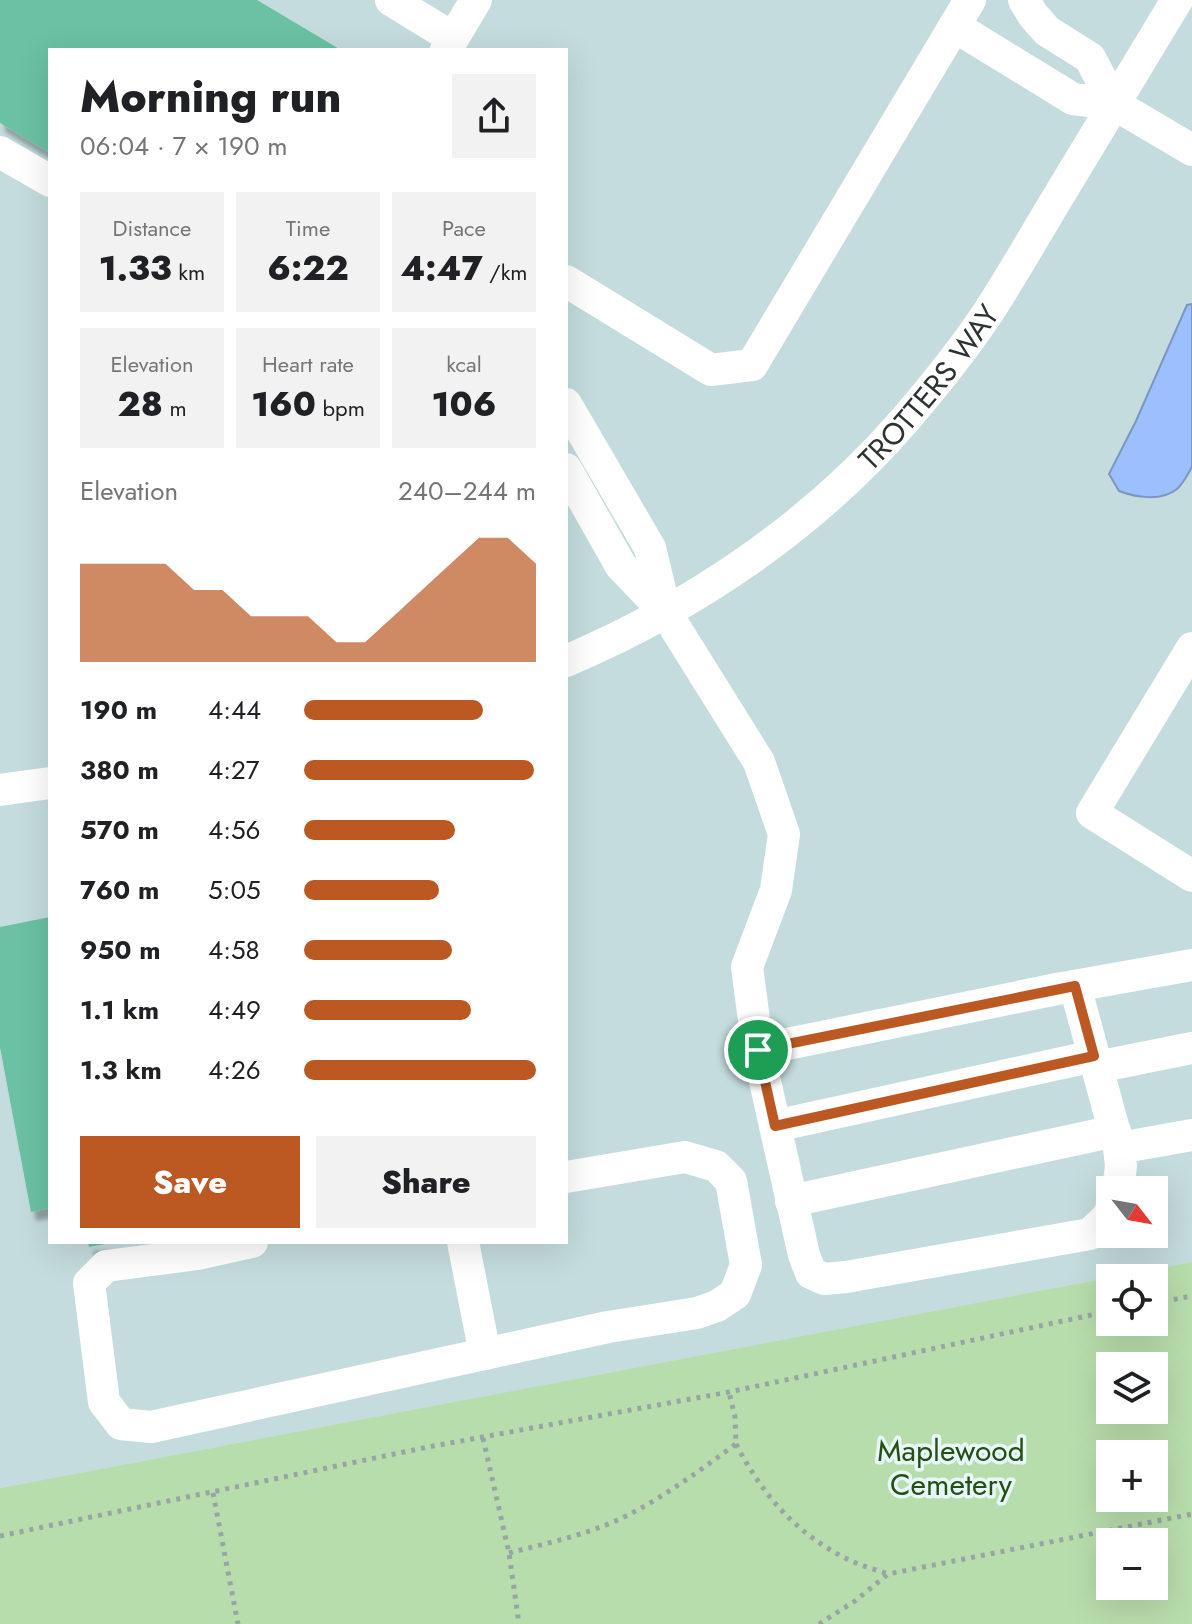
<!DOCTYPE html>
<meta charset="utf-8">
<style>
:root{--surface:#fff;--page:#f2f2f2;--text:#202124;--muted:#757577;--accent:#bc5922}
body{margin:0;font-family:Jost,sans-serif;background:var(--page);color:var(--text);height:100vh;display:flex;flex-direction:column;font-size:30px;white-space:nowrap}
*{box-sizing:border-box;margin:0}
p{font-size:26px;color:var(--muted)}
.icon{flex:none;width:44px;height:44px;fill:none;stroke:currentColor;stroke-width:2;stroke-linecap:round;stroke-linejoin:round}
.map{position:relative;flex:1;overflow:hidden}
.side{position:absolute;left:48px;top:48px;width:520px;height:1196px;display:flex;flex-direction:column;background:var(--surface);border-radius:0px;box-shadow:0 8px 32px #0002}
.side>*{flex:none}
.needle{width:52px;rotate:121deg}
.controls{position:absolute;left:1096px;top:1176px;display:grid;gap:16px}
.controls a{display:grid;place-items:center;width:72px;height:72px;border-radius:0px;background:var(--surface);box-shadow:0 8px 32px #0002;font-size:40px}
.pin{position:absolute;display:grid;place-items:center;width:68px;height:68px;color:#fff;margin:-34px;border:4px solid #fff;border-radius:50%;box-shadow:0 2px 8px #0007}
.round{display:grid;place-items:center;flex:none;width:84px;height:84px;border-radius:0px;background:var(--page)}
.headline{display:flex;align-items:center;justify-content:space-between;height:136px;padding:0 32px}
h1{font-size:44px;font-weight:800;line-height:60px}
.figures{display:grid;grid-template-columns:repeat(3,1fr);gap:12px;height:136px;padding:8px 32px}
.figures div{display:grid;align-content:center;border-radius:0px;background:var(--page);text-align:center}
.figures b{font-size:34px;font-weight:800}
.figures small{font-size:22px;font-weight:400}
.figures p{font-size:22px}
.chart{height:224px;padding:16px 32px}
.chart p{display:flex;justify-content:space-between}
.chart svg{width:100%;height:144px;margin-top:8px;fill:var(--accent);opacity:.7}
.button{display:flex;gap:16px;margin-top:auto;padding:16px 32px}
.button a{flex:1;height:92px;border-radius:0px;background:var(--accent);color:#fff;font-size:32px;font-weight:800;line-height:92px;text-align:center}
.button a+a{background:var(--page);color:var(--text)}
ul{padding:0 32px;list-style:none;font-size:26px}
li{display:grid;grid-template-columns:128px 96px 1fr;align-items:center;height:60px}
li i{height:20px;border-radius:10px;background:var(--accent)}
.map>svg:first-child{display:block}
</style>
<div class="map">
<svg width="1192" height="1624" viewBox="0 0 1192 1624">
<defs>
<filter id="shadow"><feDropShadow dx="5" dy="9" stdDeviation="2" flood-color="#0004"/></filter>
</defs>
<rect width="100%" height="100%" fill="#d9e9e9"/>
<path fill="#c4dcdd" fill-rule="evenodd" d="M0,0H1192V1262L0,1488ZM50,50H566V1242H50ZM1110,1190H1154V1234H1110Z"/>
<path fill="#b8ddac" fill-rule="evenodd" d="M1192,1262V1624H0V1488ZM1110,1278H1154V1322H1110ZM1110,1366H1154V1410H1110ZM1110,1454H1154V1498H1110ZM1110,1542H1154V1586H1110Z"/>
<path fill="#9cc0fd" stroke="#7b96c0" stroke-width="2" d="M1192,304V467C1188,474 1183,484 1177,489C1161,502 1135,497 1119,491L1109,474L1136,421L1187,305Z"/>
<path fill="#6bc1a3" filter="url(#shadow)" d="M0,0H257L341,50H50V153L0,123Z
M50,917V1208L31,1212L0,1047V927Z
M88,1242H110V1243L89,1247Z"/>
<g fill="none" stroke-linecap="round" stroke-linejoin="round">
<path stroke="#99a5a5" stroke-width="5" stroke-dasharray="4 6" stroke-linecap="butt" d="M1154,1303L1192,1296
M483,1438L509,1553L519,1624
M736,1444C762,1494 795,1533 847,1559C859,1565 874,1569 888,1574
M213,1493L238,1624
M0,1536L428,1447L729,1392L1110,1311
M509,1553C547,1543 586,1535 622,1518C663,1498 699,1471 736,1444L735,1417L729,1392
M819,1624L855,1601L888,1574L1192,1514"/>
<g stroke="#fff" stroke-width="32">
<path d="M391,0L453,38"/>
<path d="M1024,0L1033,15L1047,31L1090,58L1114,104"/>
<path d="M954,26L1073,99L1114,104L1192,150"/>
<path d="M446,50L476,0"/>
<path d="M0,152L50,181"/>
<path d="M566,281L711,370L752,365L970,0"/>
<path d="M566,404L650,548L665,610"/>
<path d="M566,469L621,566L666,613L759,762L784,834L776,890L747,967L758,1050"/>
<path d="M1192,648L1092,813L1192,876"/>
<path id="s1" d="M566,661C693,607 813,526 904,421C934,386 964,349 989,311C1013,274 1035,235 1058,197C1098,131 1137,66 1177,0"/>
<path d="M0,790L50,783"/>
<path d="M1075,986L1119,1148L1121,1166L1118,1190"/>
<path d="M1097,1067L1192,1048"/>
<path d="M775,1126L1094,1056"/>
<path d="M1119,1148L1192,1135"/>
<path d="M791,1201L1115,1131"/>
<path d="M1110,1212L1108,1217L1090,1234L846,1277L824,1279L811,1273L804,1255L758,1050L1057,989L1192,965"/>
<path d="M252,1242L198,1254L106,1266L89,1283L104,1402L121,1424L151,1427L608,1327L697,1313L717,1306L735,1294L746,1265L731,1181L716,1166L685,1157L566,1177"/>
<path d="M463,1242L485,1354"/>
</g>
</g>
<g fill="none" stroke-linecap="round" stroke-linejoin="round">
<g stroke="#fff" stroke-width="16">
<path id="route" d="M1075,986L1094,1056L775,1126L758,1050Z"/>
</g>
<use href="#route" stroke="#bc5922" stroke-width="10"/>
</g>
<g text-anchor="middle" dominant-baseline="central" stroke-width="7" stroke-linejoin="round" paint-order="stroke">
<g font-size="30" fill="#2d3333" stroke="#e7f6f7">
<text stroke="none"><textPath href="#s1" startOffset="460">TROTTERS WAY</textPath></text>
</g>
<g font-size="30" fill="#255014" stroke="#e7f6f7">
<text x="951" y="1450">Maplewood<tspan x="951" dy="34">Cemetery</tspan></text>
</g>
</g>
</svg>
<div class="controls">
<a><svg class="needle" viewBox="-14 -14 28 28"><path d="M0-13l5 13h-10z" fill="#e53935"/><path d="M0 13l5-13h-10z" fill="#757577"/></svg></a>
<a><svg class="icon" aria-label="locate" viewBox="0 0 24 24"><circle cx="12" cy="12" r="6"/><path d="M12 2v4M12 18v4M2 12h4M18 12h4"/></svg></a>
<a><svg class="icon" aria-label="layers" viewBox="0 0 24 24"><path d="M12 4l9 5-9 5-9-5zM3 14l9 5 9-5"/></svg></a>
<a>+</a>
<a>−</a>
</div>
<div class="pin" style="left:758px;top:1050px;background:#1e9e55"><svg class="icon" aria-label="arrive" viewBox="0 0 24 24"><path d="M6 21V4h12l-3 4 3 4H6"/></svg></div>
<section class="side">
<div class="headline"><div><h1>Morning run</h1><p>06:04 · 7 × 190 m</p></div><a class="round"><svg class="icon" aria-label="share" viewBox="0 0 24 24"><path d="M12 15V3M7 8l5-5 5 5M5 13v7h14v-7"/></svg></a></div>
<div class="figures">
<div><p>Distance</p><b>1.33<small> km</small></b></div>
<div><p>Time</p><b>6:22</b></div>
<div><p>Pace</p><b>4:47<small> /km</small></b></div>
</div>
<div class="figures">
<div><p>Elevation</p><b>28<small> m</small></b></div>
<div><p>Heart rate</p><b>160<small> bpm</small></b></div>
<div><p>kcal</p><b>106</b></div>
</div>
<div class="chart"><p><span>Elevation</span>240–244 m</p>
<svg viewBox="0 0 160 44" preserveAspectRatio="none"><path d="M0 44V14L10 14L20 14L30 14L40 22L50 22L60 30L70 30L80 30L90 38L100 38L110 30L120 22L130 14L140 6L150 6L160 14V44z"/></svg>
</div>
<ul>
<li><b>190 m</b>4:44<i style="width:77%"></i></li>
<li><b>380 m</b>4:27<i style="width:99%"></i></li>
<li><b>570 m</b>4:56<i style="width:65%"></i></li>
<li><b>760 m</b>5:05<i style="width:58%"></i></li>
<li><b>950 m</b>4:58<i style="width:64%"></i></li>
<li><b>1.1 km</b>4:49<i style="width:72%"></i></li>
<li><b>1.3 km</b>4:26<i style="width:100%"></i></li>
</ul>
<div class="button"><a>Save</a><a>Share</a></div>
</section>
</div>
